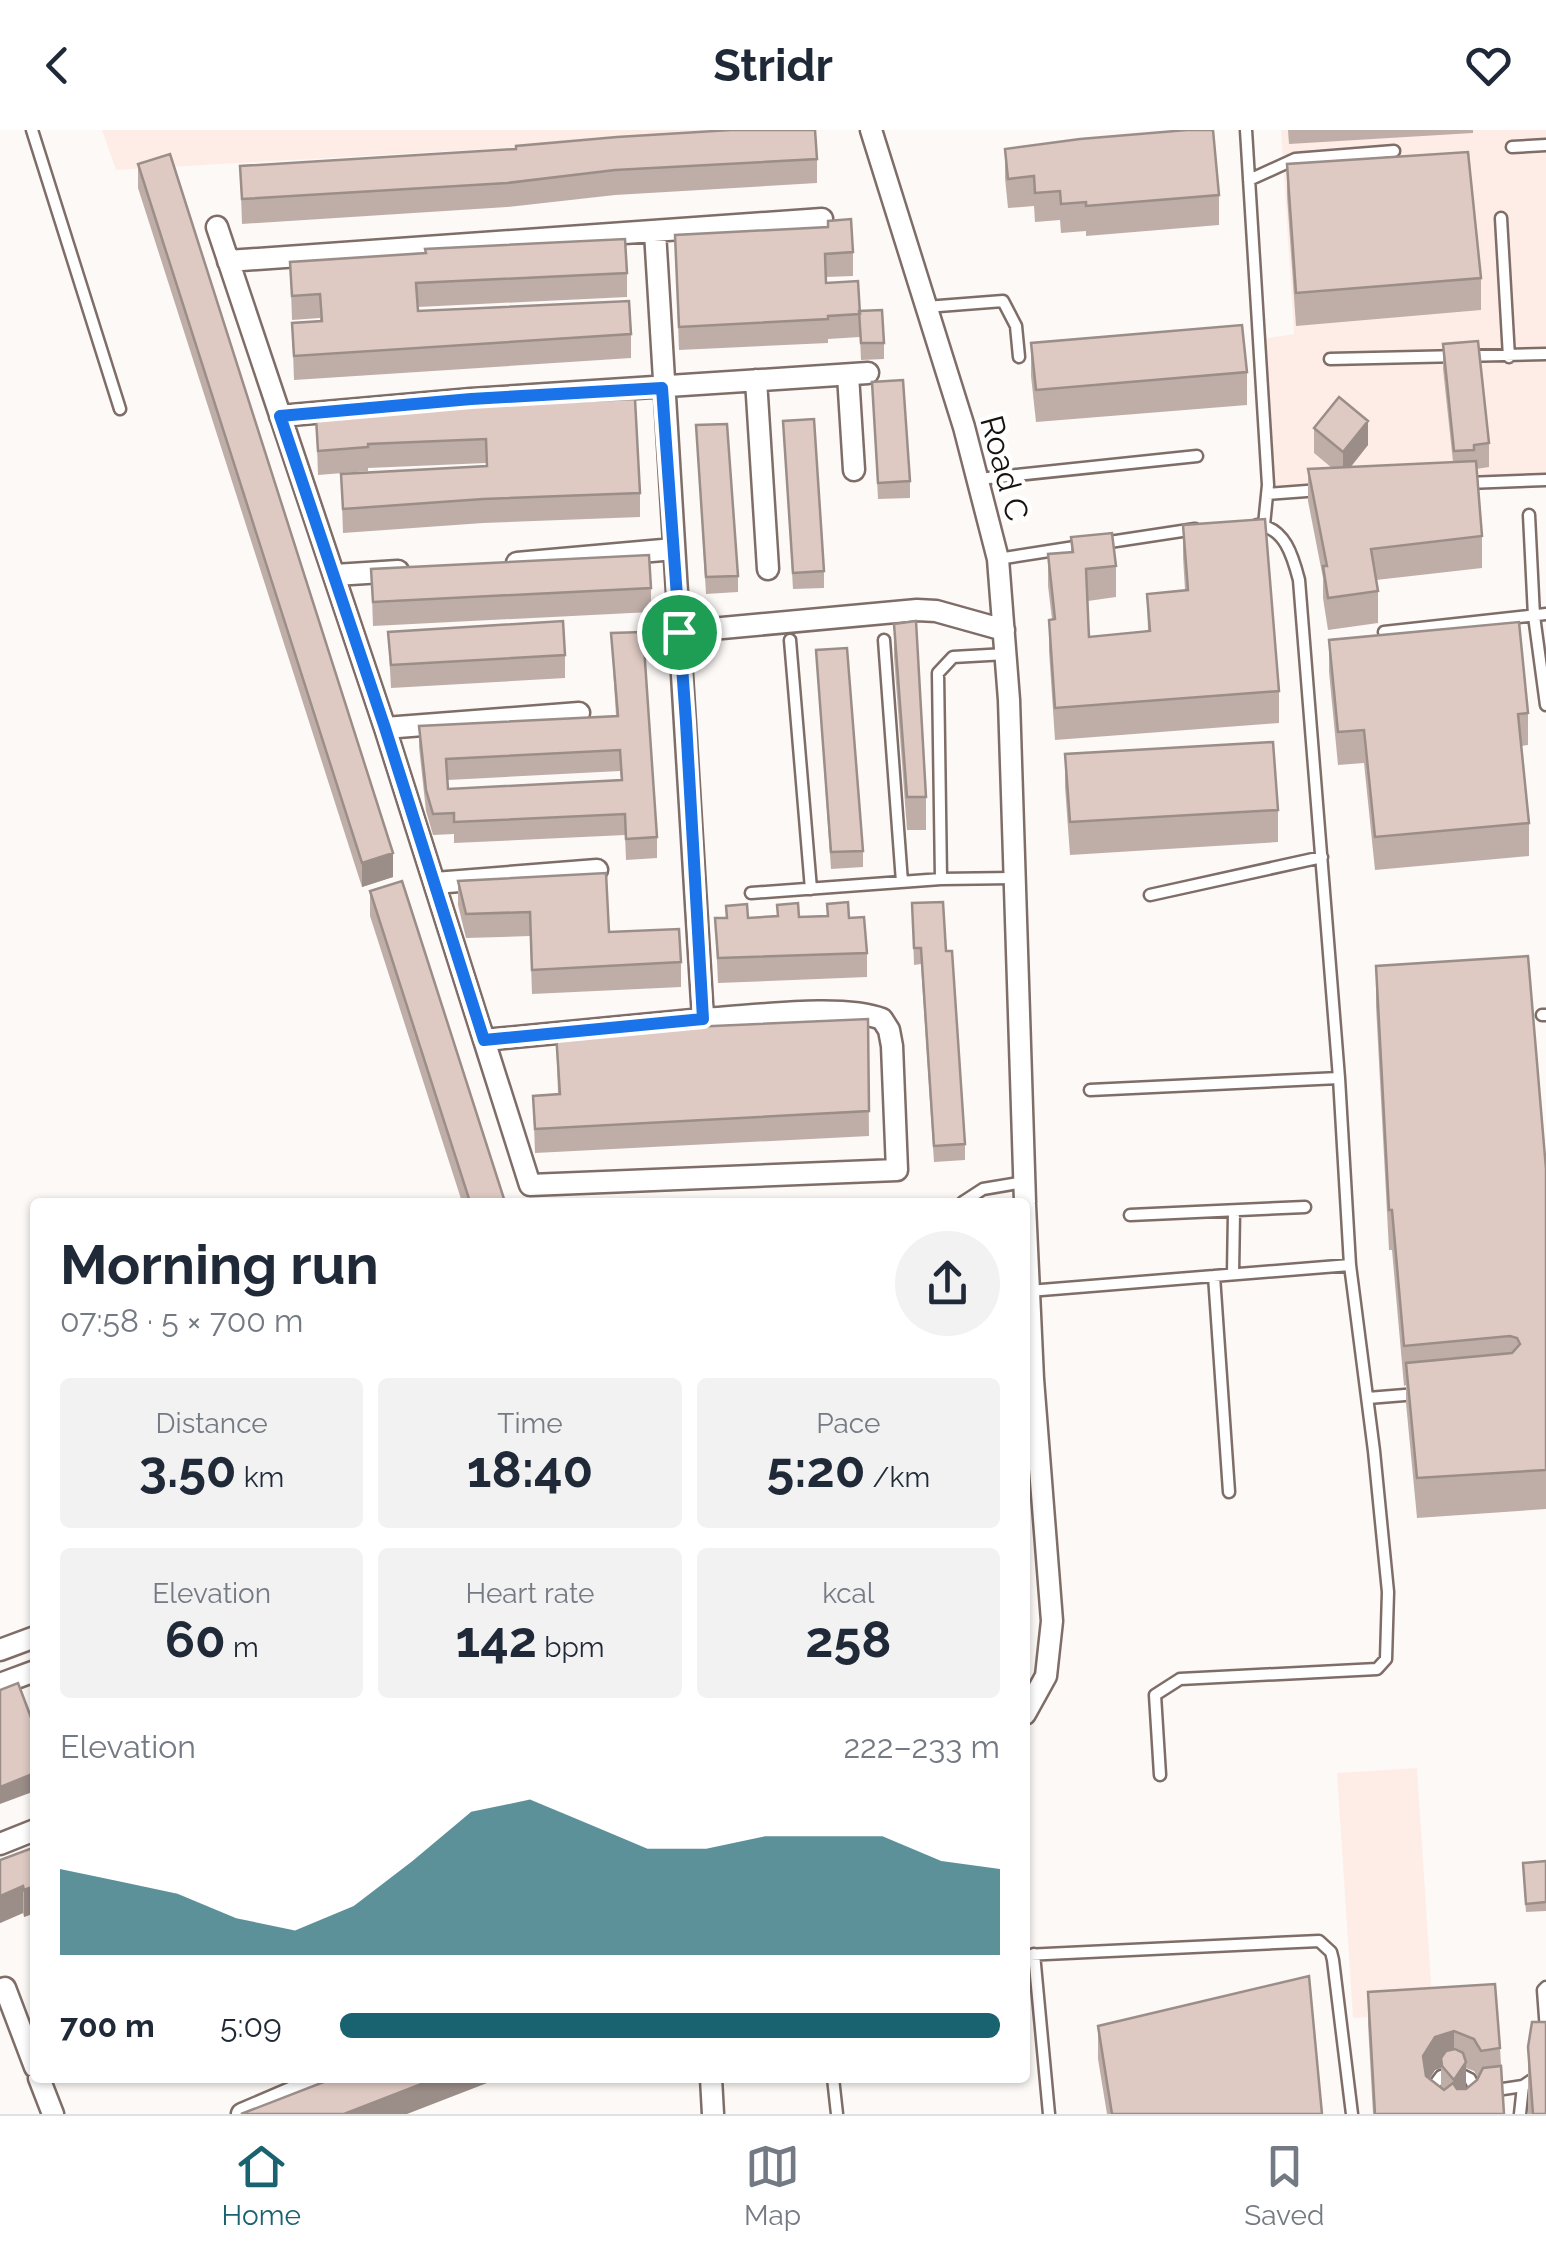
<!DOCTYPE html>
<meta charset="utf-8">
<style>
:root{--surface:#fff;--page:#f2f2f3;--text:#1f2937;--muted:#747a83;--line:#e0e1e3;--accent:#196370}
body{margin:0;font-family:Raleway,sans-serif;background:var(--page);color:var(--text);height:100vh;display:flex;flex-direction:column;font-size:38px;white-space:nowrap}
*{box-sizing:border-box;margin:0}
p{font-size:32px;color:var(--muted)}
.icon{flex:none;width:55px;height:55px;fill:none;stroke:currentColor;stroke-width:2;stroke-linecap:round;stroke-linejoin:round}
.map{position:relative;flex:1;overflow:hidden}
.details{position:absolute;left:30px;top:1068px;width:1000px;height:885px;display:flex;flex-direction:column;background:var(--surface);border-radius:10px;box-shadow:0 2px 8px #0004}
.details>*{flex:none}
.pin{position:absolute;display:grid;place-items:center;width:85px;height:85px;color:#fff;margin:-42px;border:5px solid #fff;border-radius:50%;box-shadow:0 2px 10px #0007}
.round{display:grid;place-items:center;flex:none;width:105px;height:105px;border-radius:52px;background:var(--page)}
.head{display:flex;align-items:center;justify-content:space-between;height:170px;padding:0 30px}
h1{font-size:55px;font-weight:700;line-height:75px}
.metrics{display:grid;grid-template-columns:repeat(3,1fr);gap:15px;height:170px;padding:10px 30px}
.metrics div{display:grid;align-content:center;border-radius:10px;background:var(--page);text-align:center}
.metrics b{font-size:50px;font-weight:700}
.metrics small{font-size:28px;font-weight:400}
.metrics p{font-size:28px}
.chart{height:280px;padding:20px 30px}
.chart p{display:flex;justify-content:space-between}
.chart svg{width:100%;height:180px;margin-top:10px;fill:var(--accent);opacity:.7}
ul{padding:0 30px;list-style:none;font-size:32px}
li{display:grid;grid-template-columns:160px 120px 1fr;align-items:center;height:75px}
li i{height:25px;border-radius:12px;background:var(--accent)}
header{display:flex;justify-content:space-between;align-items:center;height:130px;padding:0 30px;background:var(--surface);font-size:45px;font-weight:700}
.dock{display:flex;justify-content:space-around;align-items:center;height:140px;border-top:2px solid var(--line);background:var(--surface);font-size:28px;color:var(--muted)}
.dock a{display:grid;justify-items:center;gap:5px}
.dock .current{color:var(--accent)}
.map>svg:first-child{display:block}
</style>
<header><svg class="icon" aria-label="back" viewBox="0 0 24 24"><path d="M15 5l-7 7 7 7"/></svg>Stridr<svg class="icon" aria-label="heart" viewBox="0 0 24 24"><path d="M12 20l-8-8c-3-5 5-10 8-4 3-6 11-1 8 4z"/></svg></header>
<div class="map">
<svg width="1546" height="1984" viewBox="0 0 1546 1984">
<rect width="100%" height="100%" fill="#fdf9f7"/>
<path fill="#feede6" d="M102,0H826L116,40Z
M1281,0H1546V343L1271,356L1262,209L1294,204Z
M1417,1638L1433,1884L1353,1888L1337,1643Z"/>
<g fill="none" stroke-linecap="round" stroke-linejoin="round">
<g stroke="#7f6d67" stroke-width="15">
<path id="lane" d="M32,0L120,279
M1246,0L1268,355L1264,395
M1512,17L1546,15
M1249,50L1295,29L1394,21
M1501,88L1509,227
M926,177L1003,171L1016,196L1019,227
M1330,229L1546,224
M979,349L1197,326
M1467,353L1546,350
M1267,364L1320,360
M1529,385L1534,486L1546,575
M1103,413L1195,399
M998,429L1081,416
M1384,502L1546,484
M790,510L811,759
M884,510L902,752
M941,749L938,543L953,527L1006,524
M751,763L941,749L1013,748
M1150,765L1322,727
M1542,885H1546
M1090,960L1339,948
M963,1072L983,1059L1024,1052
M1130,1085L1305,1077
M1233,1144L1234,1082
M1214,1146L1229,1362
M1029,1161L1350,1135
M1368,1268L1417,1264
M1160,1645L1155,1565L1180,1549L1377,1539L1386,1529L1388,1462L1374,1321L1350,1135L1339,948L1299,450C1293,427 1285,397 1257,395
M1034,1824L1049,1984
M1025,1825L1319,1811L1331,1822L1333,1830L1352,1984
M1546,1857L1543,1860L1546,1901
M833,1948L837,1984
M1490,1961L1523,1956
M1445,1984L1433,1973L1432,1958L1441,1946L1456,1942L1470,1949C1478,1963 1476,1976 1462,1984
M1520,1984L1523,1956L1532,1950L1546,1948"/>
</g>
<g stroke="#7f6d67" stroke-width="25">
<path id="street" d="M871,0L964,297L998,429L1009,570L1025,1072
M217,97L385,598L530,1055L897,1040L892,916L889,900L882,889C841,873 749,887 703,889
M228,131L822,89
M848,245L854,340
M756,250L768,439
M280,286L471,269L868,243
M517,433L674,419
M335,445L398,441
M679,502L917,480L936,481L1004,500
M385,598L579,583
M435,753L597,740
M484,910L703,889L655,102
M1025,1075L1033,1249L1052,1491L1046,1546L1025,1584
M0,1520L35,1507
M0,1554L35,1541
M0,1714L35,1700
M5,1858L35,1937
M39,1948L53,1984
M711,1948L713,1984
M242,1984L326,1948"/>
</g>
<use href="#lane" stroke="#fff" stroke-width="10"/>
<use href="#street" stroke="#fff" stroke-width="20"/>
</g>
<path fill="#bfaea8" fill-rule="evenodd" d="M1288,0H1473V3L1289,14Z
M1005,19L1219,65V95L1086,106V101L1061,103L1060,90L1035,92L1034,76L1008,78L1005,48Z
M817,29V53L615,65L507,77L242,94L240,36Z
M138,34L393,747L362,757L138,58Z
M1287,34L1481,148V180L1296,196L1287,66Z
M675,105L853,122V146L826,147V153L860,181L884,213V229L861,230L860,207L828,209V213L679,220Z
M290,132L627,143V167L418,177V181L631,204V228L294,250L292,193L320,191V188L292,190Z
M1031,213L1247,242V275L1036,292L1031,246Z
M1443,214L1489,313V337L1476,339L1482,406V438L1376,450L1378,461V493L1328,500L1323,468V448L1308,371V339L1332,338L1314,323V298L1368,315L1351,337L1453,332L1443,239Z
M872,252L910,351V368L878,369Z
M484,275L640,363V387L483,393L343,403L341,344L486,336V333L368,338V341L318,345L316,288Z
M783,291L824,441V458L793,459Z
M696,295L738,446V462L706,464Z
M1183,395L1279,561V593L1055,610L1049,521V490L1052,489L1048,456V424L1071,422V407L1116,436V467L1088,471L1089,507L1148,502L1147,464L1185,460L1183,427Z
M371,439L651,458V482L373,496Z
M894,494L926,667V700H907L894,527Z
M388,502L565,525V548L391,558Z
M611,503L657,707V728L626,730L625,705L454,713V704L433,705L426,681L419,617V596L616,586ZM620,641L621,650L448,659V650Z
M1329,510L1528,583V615L1521,616L1529,693V726L1375,740L1364,633L1338,635L1329,542Z
M816,520L863,721V737L831,739Z
M1065,624L1278,680V712L1070,725L1065,657Z
M458,751L609,802L681,832V857L532,864L530,806L466,808L458,775Z
M370,761L505,1072H462L370,786Z
M912,773L946,821L965,1014V1030L934,1032L921,834L914,835Z
M827,774L849,788L867,823V847L718,853L715,788H726V776L748,788L799,787L827,786Z
M1376,836L1546,1039V1379L1417,1388L1406,1273V1255L1404,1256L1392,1120H1389L1376,876Z
M868,889L869,1006L535,1023L533,966L558,964L556,903Z
M35,1717V1783L24,1787L23,1783L0,1793V1730Z
M1546,1731V1781L1526,1782L1523,1741Z
M1368,1862L1500,1918L1504,1984H1373L1368,1894ZM1441,1938V1958L1430,1948L1435,1940ZM1466,1938L1474,1941L1478,1948L1466,1959Z
M1098,1896L1322,1984H1107L1098,1929Z
M1528,1917L1546,1984H1528Z"/>
<path fill="#9b8d88" d="M1368,291V315L1343,346V322Z
M393,723V747L362,757V733Z
M35,1643V1661L0,1674V1657Z
M23,1756V1783L0,1793V1766Z
M35,1756V1783L24,1787V1760Z
M1454,1901V1934L1442,1938L1441,1928V1938L1435,1940L1423,1959V1926L1435,1907Z
M1466,1932V1964L1454,1983V1950Z
M437,1948H500L407,1984H344Z"/>
<path fill="#decac3" stroke="#9b8d88" stroke-width="2.5" fill-rule="evenodd" d="M731,0H815L817,29L615,40L507,53L242,69L240,36L516,19V16L617,7Z
M1187,0H1213L1219,65L1086,76V72L1061,74L1060,61L1035,63L1034,46L1008,49L1005,19L1080,9Z
M1468,22L1481,148L1296,163L1287,34Z
M170,24L393,723L362,733L138,34Z
M851,89L853,122L825,124L826,153L858,151L860,184L828,186V189L679,197L675,105L828,97V91Z
M625,109L627,143L416,153L418,181L629,171L631,204L294,226L292,193L322,191L320,164L292,166L290,132L426,123L425,119Z
M882,180L884,213H861L859,181Z
M1242,195L1247,242L1036,260L1031,213Z
M1478,211L1489,313L1474,315V320L1454,321L1443,214Z
M903,250L910,351L878,353L872,252Z
M1339,267L1368,291L1343,322L1314,298Z
M635,269L640,363L483,369L343,379L341,344L487,336L486,309L368,314V317L318,321L316,288L484,275Z
M814,289L824,441L793,443L783,291Z
M727,294L738,446L706,447L696,295Z
M1476,331L1482,406L1371,419L1378,461L1328,468L1323,436H1327L1308,339Z
M1265,389L1279,561L1055,578L1049,490L1055,489L1048,424L1073,422L1071,407L1112,403L1116,436L1086,439L1089,507L1150,501L1147,464L1188,460L1183,395Z
M649,425L651,458L373,472L371,439Z
M563,491L565,525L391,535L388,502Z
M916,491L926,667H907L894,494Z
M1519,492L1528,583L1518,584L1529,693L1375,707L1364,600L1338,602L1329,510Z
M643,502L657,707L626,709L625,684L454,692V683L433,684L426,660L419,596L618,586L611,503ZM620,620L622,650L448,659L446,629Z
M847,518L863,721L831,722L816,520Z
M1273,612L1278,680L1070,692L1065,624Z
M606,743L609,802L679,799L681,832L532,840L530,782L466,784L458,751Z
M402,751L505,1072H470L370,761Z
M848,772L849,788L864,787L867,823L718,828L715,788H727L726,776L747,774L748,788L778,786L777,775L798,773L799,787L828,786L827,774Z
M943,772L946,821H952L965,1014L934,1016L921,818H914L912,773Z
M1528,826L1546,1039V1340L1417,1348L1406,1233L1512,1223L1520,1214L1517,1208L1510,1206L1404,1216L1392,1080H1389L1376,836Z
M868,889L869,981L535,999L533,966L560,964L556,903Z
M18,1553L35,1598V1643L0,1657V1560Z
M35,1717V1756L24,1760L23,1756L0,1766V1730Z
M1546,1731V1772L1526,1774L1523,1733Z
M1309,1846L1322,1984H1112L1098,1896Z
M1495,1854L1500,1918L1481,1921L1474,1909L1454,1901L1435,1907L1423,1926L1426,1946L1444,1960L1453,1953L1457,1959H1466L1477,1950L1483,1938L1501,1936L1504,1984H1375L1368,1862Z
M1532,1892H1546V1983L1545,1984H1533L1528,1917Z
M1455,1919L1463,1923L1466,1932L1454,1950L1442,1936L1441,1928L1446,1921Z
M334,1948H437L344,1984H241Z"/>
<g fill="none" stroke-linecap="round" stroke-linejoin="round">
<g stroke="#fff" stroke-width="20">
<path id="route" d="M662,258L686,592L703,889L484,910L385,598L280,286L471,269Z"/>
</g>
<use href="#route" stroke="#1a73e8" stroke-width="12"/>
</g>
<g text-anchor="middle" dominant-baseline="central" stroke-width="9" stroke-linejoin="round" paint-order="stroke">
<g font-size="32" fill="#18110e" stroke="#fff">
<text transform="translate(1005 338) rotate(75)">Road C</text>
</g>
</g>
</svg>
<div class="pin" style="left:679px;top:502px;background:#1e9e55"><svg class="icon" aria-label="arrive" viewBox="0 0 24 24"><path d="M6 21V4h12l-3 4 3 4H6"/></svg></div>
<section class="details">
<div class="head"><div><h1>Morning run</h1><p>07:58 · 5 × 700 m</p></div><a class="round"><svg class="icon" aria-label="share" viewBox="0 0 24 24"><path d="M12 15V3M7 8l5-5 5 5M5 13v7h14v-7"/></svg></a></div>
<div class="metrics">
<div><p>Distance</p><b>3.50<small> km</small></b></div>
<div><p>Time</p><b>18:40</b></div>
<div><p>Pace</p><b>5:20<small> /km</small></b></div>
</div>
<div class="metrics">
<div><p>Elevation</p><b>60<small> m</small></b></div>
<div><p>Heart rate</p><b>142<small> bpm</small></b></div>
<div><p>kcal</p><b>258</b></div>
</div>
<div class="chart"><p><span>Elevation</span>222–233 m</p>
<svg viewBox="0 0 160 44" preserveAspectRatio="none"><path d="M0 44V23L10 26L20 29L30 35L40 38L50 32L60 21L70 9L80 6L90 12L100 18L110 18L120 15L130 15L140 15L150 21L160 23V44z"/></svg>
</div>
<ul>
<li><b>700 m</b>5:09<i style="width:100%"></i></li>
</ul>
</section>
</div>
<nav class="dock">
<a class="current"><svg class="icon" aria-label="home" viewBox="0 0 24 24"><path d="M3 11l9-7 9 7M6 9v11h12V9"/></svg>Home</a>
<a><svg class="icon" aria-label="map" viewBox="0 0 24 24"><path d="M3 6l6-2 6 2 6-2v14l-6 2-6-2-6 2zM9 4v14M15 6v14"/></svg>Map</a>
<a><svg class="icon" aria-label="saved" viewBox="0 0 24 24"><path d="M7 4h10v16l-5-4-5 4z"/></svg>Saved</a>
</nav>
